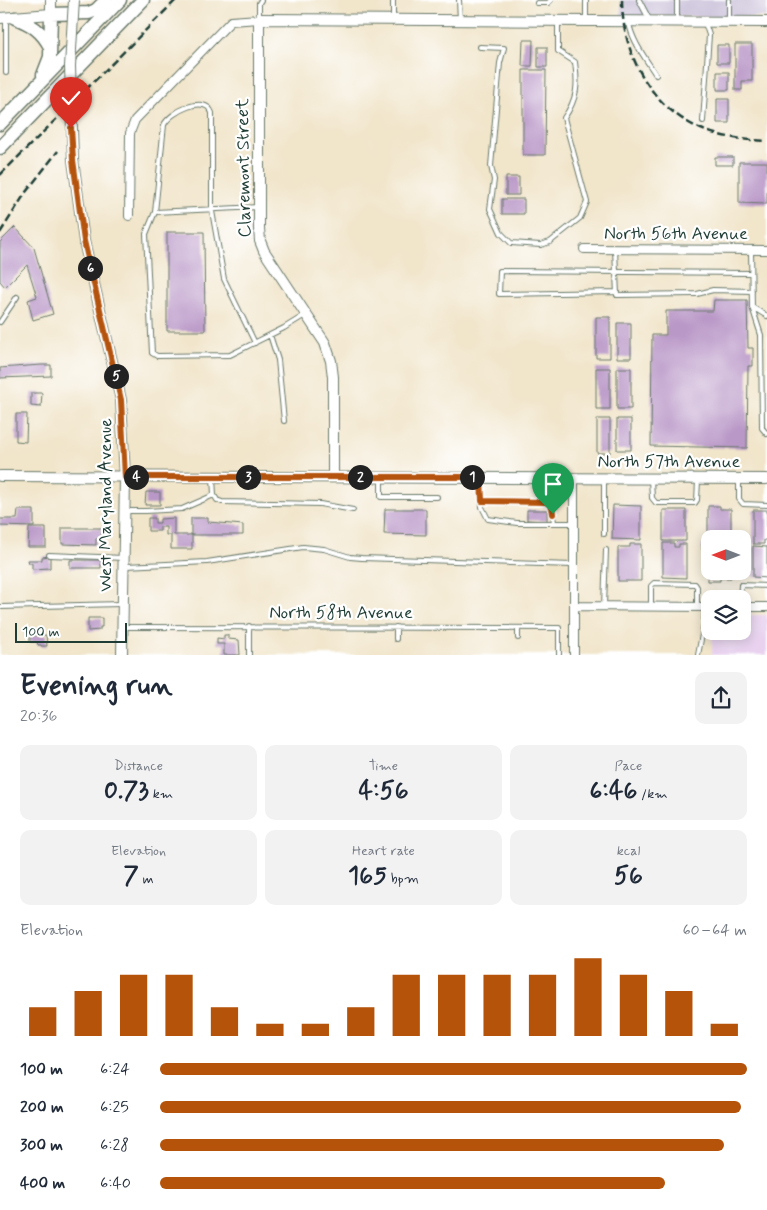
<!DOCTYPE html>
<meta charset="utf-8">
<style>
:root{--surface:#fff;--page:#f2f2f3;--text:#1f2937;--muted:#747a83;--accent:#b45309}
body{margin:0;font-family:Mynerve,sans-serif;background:var(--page);color:var(--text);height:100vh;display:flex;flex-direction:column;font-size:19px;white-space:nowrap}
*{box-sizing:border-box;margin:0}
p{font-size:16px;color:var(--muted)}
.icon{flex:none;width:28px;height:28px;fill:none;stroke:currentColor;stroke-width:2;stroke-linecap:round;stroke-linejoin:round}
.map{position:relative;height:655px;overflow:hidden}
.side{display:flex;flex-direction:column;background:var(--surface);flex:1}
.side>*{flex:none}
.needle{width:32px;rotate:270deg}
.buttons{position:absolute;left:701px;top:530px;display:grid;gap:10px}
.buttons a{display:grid;place-items:center;width:50px;height:50px;border-radius:10px;background:var(--surface);box-shadow:0 2px 12px #0003;font-size:25px}
.scale{position:absolute;left:15px;bottom:12px;width:112px;box-sizing:border-box;padding-left:5px;border:2px solid #1f3d34;border-top:0;font-size:14px;line-height:18px;white-space:nowrap;color:#1f3d34;-webkit-text-stroke:4px #fff;paint-order:stroke}
.pin{position:absolute;display:grid;place-items:center;width:42px;height:42px;color:#fff;margin:-51px -21px;border-radius:50% 50% 50% 0;rotate:-45deg;box-shadow:0 0 5px #0007}
.pin .icon{rotate:45deg}
.km{position:absolute;width:25px;height:25px;margin:-12px;border-radius:50%;background:#222;color:#fff;font-size:14px;line-height:25px;text-align:center}
.round{display:grid;place-items:center;flex:none;width:52px;height:52px;border-radius:10px;background:var(--page)}
.summary{display:flex;align-items:center;justify-content:space-between;height:85px;padding:0 20px}
h1{font-size:28px;font-weight:700;line-height:38px}
.metrics{display:grid;grid-template-columns:repeat(3,1fr);gap:8px;height:85px;padding:5px 20px}
.metrics div{display:grid;align-content:center;border-radius:10px;background:var(--page);text-align:center}
.metrics b{font-size:25px;font-weight:700}
.metrics small{font-size:14px;font-weight:400}
.metrics p{font-size:14px}
.chart{height:140px;padding:10px 20px}
.chart p{display:flex;justify-content:space-between}
.chart svg{width:100%;height:90px;margin-top:5px;stroke:var(--accent);stroke-width:6}
ul{padding:0 20px;list-style:none;font-size:16px}
li{display:grid;grid-template-columns:80px 60px 1fr;align-items:center;height:38px}
li i{height:12px;border-radius:6px;background:var(--accent)}
.map>svg:first-child{display:block}
</style>
<div class="map">
<svg width="767" height="655" viewBox="0 0 767 655">
<rect width="100%" height="100%" fill="#fff"/>
<filter id="ink" filterUnits="userSpaceOnUse"><feTurbulence type="fractalNoise" baseFrequency=".02" numOctaves="2"/><feDisplacementMap in="SourceGraphic" scale="10" xChannelSelector="R" yChannelSelector="G"/><feConvolveMatrix kernelMatrix="1 2 1 2 8 2 1 2 1" color-interpolation-filters="sRGB"/></filter>
<filter id="wash" filterUnits="userSpaceOnUse"><feTurbulence type="fractalNoise" baseFrequency=".0096" numOctaves="4" result="noise"/><feDisplacementMap in="SourceGraphic" scale="20" xChannelSelector="R" yChannelSelector="G"/><feGaussianBlur stdDeviation="1.12" result="paint"/><feColorMatrix in="noise" values="0 0 0 0 0 0 0 0 0 0 0 0 0 0 0 0 0 1.4 0 .05"/><feComposite in="paint" operator="in"/></filter>
<g filter="url(#wash)">
<rect width="100%" height="100%" fill="#f1e5ca"/>
<path fill="#e8d2ef" d="M743,615H767V655H712V631H742Z"/>
<path fill="#c9bfd8" d="M621,0H767V17L621,16Z"/>
<g id="blocks">
<path fill="#b997c7" d="M523,40H533L532,66H522Z
M735,44H752V81H742V90H735Z
M717,45H729V63H717Z
M538,47H547V67H538Z
M523,70H546L545,155H523Z
M717,72H729V90H717Z
M717,99H729V123H717Z
M715,157H733V165H715Z
M739,162H767V204L739,203Z
M506,177H519V195H506Z
M502,199H524V214H502Z
M15,227L34,248L53,314L33,320L28,300L37,297L27,265L5,287L0,281V242Z
M167,232H204L205,331H167Z
M714,300H747L748,348H753V366H748L747,448L651,446L652,335H666V311H713Z
M596,317H610V358H596Z
M617,323H631V358H617Z
M41,365H51V376L0,378V368Z
M596,368H610V409H596Z
M617,368H631V409H617Z
M31,393H42L41,407L31,406Z
M16,414H27L26,442L16,441Z
M597,419H610V453H597Z
M617,419H631V450H617Z
M146,492H160V505H145Z
M613,505L641,506V540L612,539Z
M708,506H720V509H731V539H710V571H731V578H720V581H708V550H702V544H708Z
M385,509H426V535L384,534Z
M18,510H34V527L0,526V519H17Z
M527,510H547V521L527,520Z
M663,510H686V541H663Z
M753,510H767V540H764V544H753Z
M148,518H155V523H160V519L174,518V535H192V549H171V535H166V527H160V531H148Z
M191,518H208V522L243,525V535H191Z
M29,528H46V547H28Z
M62,528H102L101,539H96V545L62,544Z
M663,543H674V547H679V544H686V578L663,577Z
M630,544H641V581H618V547H630Z
M753,546L767,547V578L753,577Z
M50,556V568L32,569V563H29L28,560H42V557Z
M70,560H101V568H70Z
M88,618H102V627H100V630L88,631Z
M46,635L47,646H41V645H38L37,642H30V636Z
M224,635H228V639L239,640L240,655H224V644H217V638L224,639Z"/>
</g>
</g>
<g filter="url(#ink)">
<use href="#blocks" fill-opacity="0" stroke="#687868" stroke-width="1"/>
<g fill="none" stroke-linecap="round" stroke-linejoin="round">
<g stroke="#687868" stroke-width="6">
<path id="service" d="M459,0L460,20
M586,0V20
M639,0L649,19
M729,0V20
M537,3H548L551,0
M259,17V3L261,0
M6,18V73
M393,19V0
M677,21V0
M629,23C632,41 646,59 656,75
M480,47L504,48L500,63L491,166L494,180L490,209L501,233L511,243L541,245L550,242L580,218L587,202L564,118C578,98 578,84 575,62L558,51V23
M703,121L709,35L705,23
M259,207L155,212L146,234L152,353L157,356L230,355L284,328L305,315
M155,212L164,125C170,112 205,94 212,113V211L224,279L255,343
M615,249L617,295L697,294L713,290L752,291
M751,250L752,307L761,335L762,428L767,434
M616,292L499,294L500,271L751,273
M752,307L767,316
M0,322L17,297
M270,335L278,360L284,421
M213,477L214,495L217,500L222,502L320,504L353,510
M381,479V497H437
M651,479L652,498L656,503H695L697,500L698,481
M481,480L482,507L488,519L517,523H574
M604,480V534
M739,481V499L743,504L767,505
M482,501L547,502L552,506L554,523
M126,511H146L182,509L214,495
M49,555L124,558
M126,566L207,562L303,547L324,549L350,557L362,558L573,565
M740,599L741,585L767,586
M604,606L606,550
M651,606V586L654,583L695,584L697,587V606
M0,607L121,604
M123,627L559,628V655
M518,638V628
M396,639V627
M249,655V626
M698,655L704,624L705,607"/>
</g>
<g stroke="#687868" stroke-width="10">
<path id="minor" d="M129,216L130,133L135,120L231,21L259,19
M584,249L767,250
M574,606L710,607
M742,607H767
M574,655V478"/>
</g>
<g stroke="#687868" stroke-width="12">
<path id="tertiary" d="M0,18L51,14V0
M73,160L84,241L121,400L125,477L122,655
M0,476L767,479
M333,477V377L331,361L325,343L264,251L260,241L259,228V19L767,22"/>
</g>
<g stroke="#687868" stroke-width="15">
<path id="trunk" d="M15,18C31,24 42,31 50,47
M43,75L50,57L51,14L89,13L96,10L106,0
M0,124L120,0
M0,148L143,0"/>
</g>
<use href="#service" stroke="#fff" stroke-width="4"/>
<use href="#minor" stroke="#fff" stroke-width="8"/>
<use href="#tertiary" stroke="#fff" stroke-width="10"/>
<use href="#trunk" stroke="#fff" stroke-width="12"/>
<path stroke="#1f3d34" stroke-width="2.5" stroke-dasharray="8 4" stroke-linecap="butt" d="M622,0C622,56 653,111 706,131C726,138 746,140 767,141
M0,175L176,0
M0,233L26,192L58,151"/>
<g stroke="#687868" stroke-width="12" stroke-linecap="butt">
<path id="tertiary-bridge" d="M73,160L70,66L74,0"/>
</g>
<use href="#tertiary-bridge" stroke="#fff" stroke-width="10"/>
</g>
</g>
<g fill="none" stroke-linecap="round" stroke-linejoin="round" filter="url(#ink)">
<g stroke="#fff" stroke-width="10">
<path id="route" d="M71,128L73,160L84,241L121,400L125,477H481L482,501L546,502L552,506L553,514"/>
</g>
<use href="#route" stroke="#b45309" stroke-width="6"/>
</g>
<g text-anchor="middle" dominant-baseline="central" stroke-width="4.5" stroke-linejoin="round" paint-order="stroke">
<g font-size="18" fill="#1f3d34" stroke="#fff">
<text transform="translate(244 168) rotate(-91)">Claremont Street</text>
<text x="676" y="234">North 56th Avenue</text>
<text x="669" y="462">North 57th Avenue</text>
<text transform="translate(106 505) rotate(-90)">West Maryland Avenue</text>
<text x="341" y="613">North 58th Avenue</text>
</g>
</g>
</svg>
<div class="buttons">
<a><svg class="needle" viewBox="-14 -14 28 28"><path d="M0-13l5 13h-10z" fill="#e53935"/><path d="M0 13l5-13h-10z" fill="#747a83"/></svg></a>
<a><svg class="icon" aria-label="layers" viewBox="0 0 24 24"><path d="M12 4l9 5-9 5-9-5zM3 14l9 5 9-5"/></svg></a>
</div>
<div class="scale">100 m</div>
<div class="pin" style="left:553px;top:514px;background:#1e9e55"><svg class="icon" aria-label="arrive" viewBox="0 0 24 24"><path d="M6 21V4h12l-3 4 3 4H6"/></svg></div>
<div class="pin" style="left:71px;top:128px;background:#d93025"><svg class="icon" aria-label="check" viewBox="0 0 24 24"><path d="M5 12l5 5 9-10"/></svg></div>
<b class="km" style="left:472px;top:477px">1</b>
<b class="km" style="left:360px;top:477px">2</b>
<b class="km" style="left:248px;top:477px">3</b>
<b class="km" style="left:136px;top:477px">4</b>
<b class="km" style="left:116px;top:376px">5</b>
<b class="km" style="left:90px;top:268px">6</b>
</div>
<section class="side">
<div class="summary"><div><h1>Evening run</h1><p>20:36</p></div><a class="round"><svg class="icon" aria-label="share" viewBox="0 0 24 24"><path d="M12 15V3M7 8l5-5 5 5M5 13v7h14v-7"/></svg></a></div>
<div class="metrics">
<div><p>Distance</p><b>0.73<small> km</small></b></div>
<div><p>Time</p><b>4:56</b></div>
<div><p>Pace</p><b>6:46<small> /km</small></b></div>
</div>
<div class="metrics">
<div><p>Elevation</p><b>7<small> m</small></b></div>
<div><p>Heart rate</p><b>165<small> bpm</small></b></div>
<div><p>kcal</p><b>56</b></div>
</div>
<div class="chart"><p><span>Elevation</span>60–64 m</p>
<svg viewBox="0 0 160 44" preserveAspectRatio="none"><path d="M5 44V30M15 44V22M25 44V14M35 44V14M45 44V30M55 44V38M65 44V38M75 44V30M85 44V14M95 44V14M105 44V14M115 44V14M125 44V6M135 44V14M145 44V22M155 44V38"/></svg>
</div>
<ul>
<li><b>100 m</b>6:24<i style="width:100%"></i></li>
<li><b>200 m</b>6:25<i style="width:99%"></i></li>
<li><b>300 m</b>6:28<i style="width:96%"></i></li>
<li><b>400 m</b>6:40<i style="width:86%"></i></li>
</ul>
</section>
